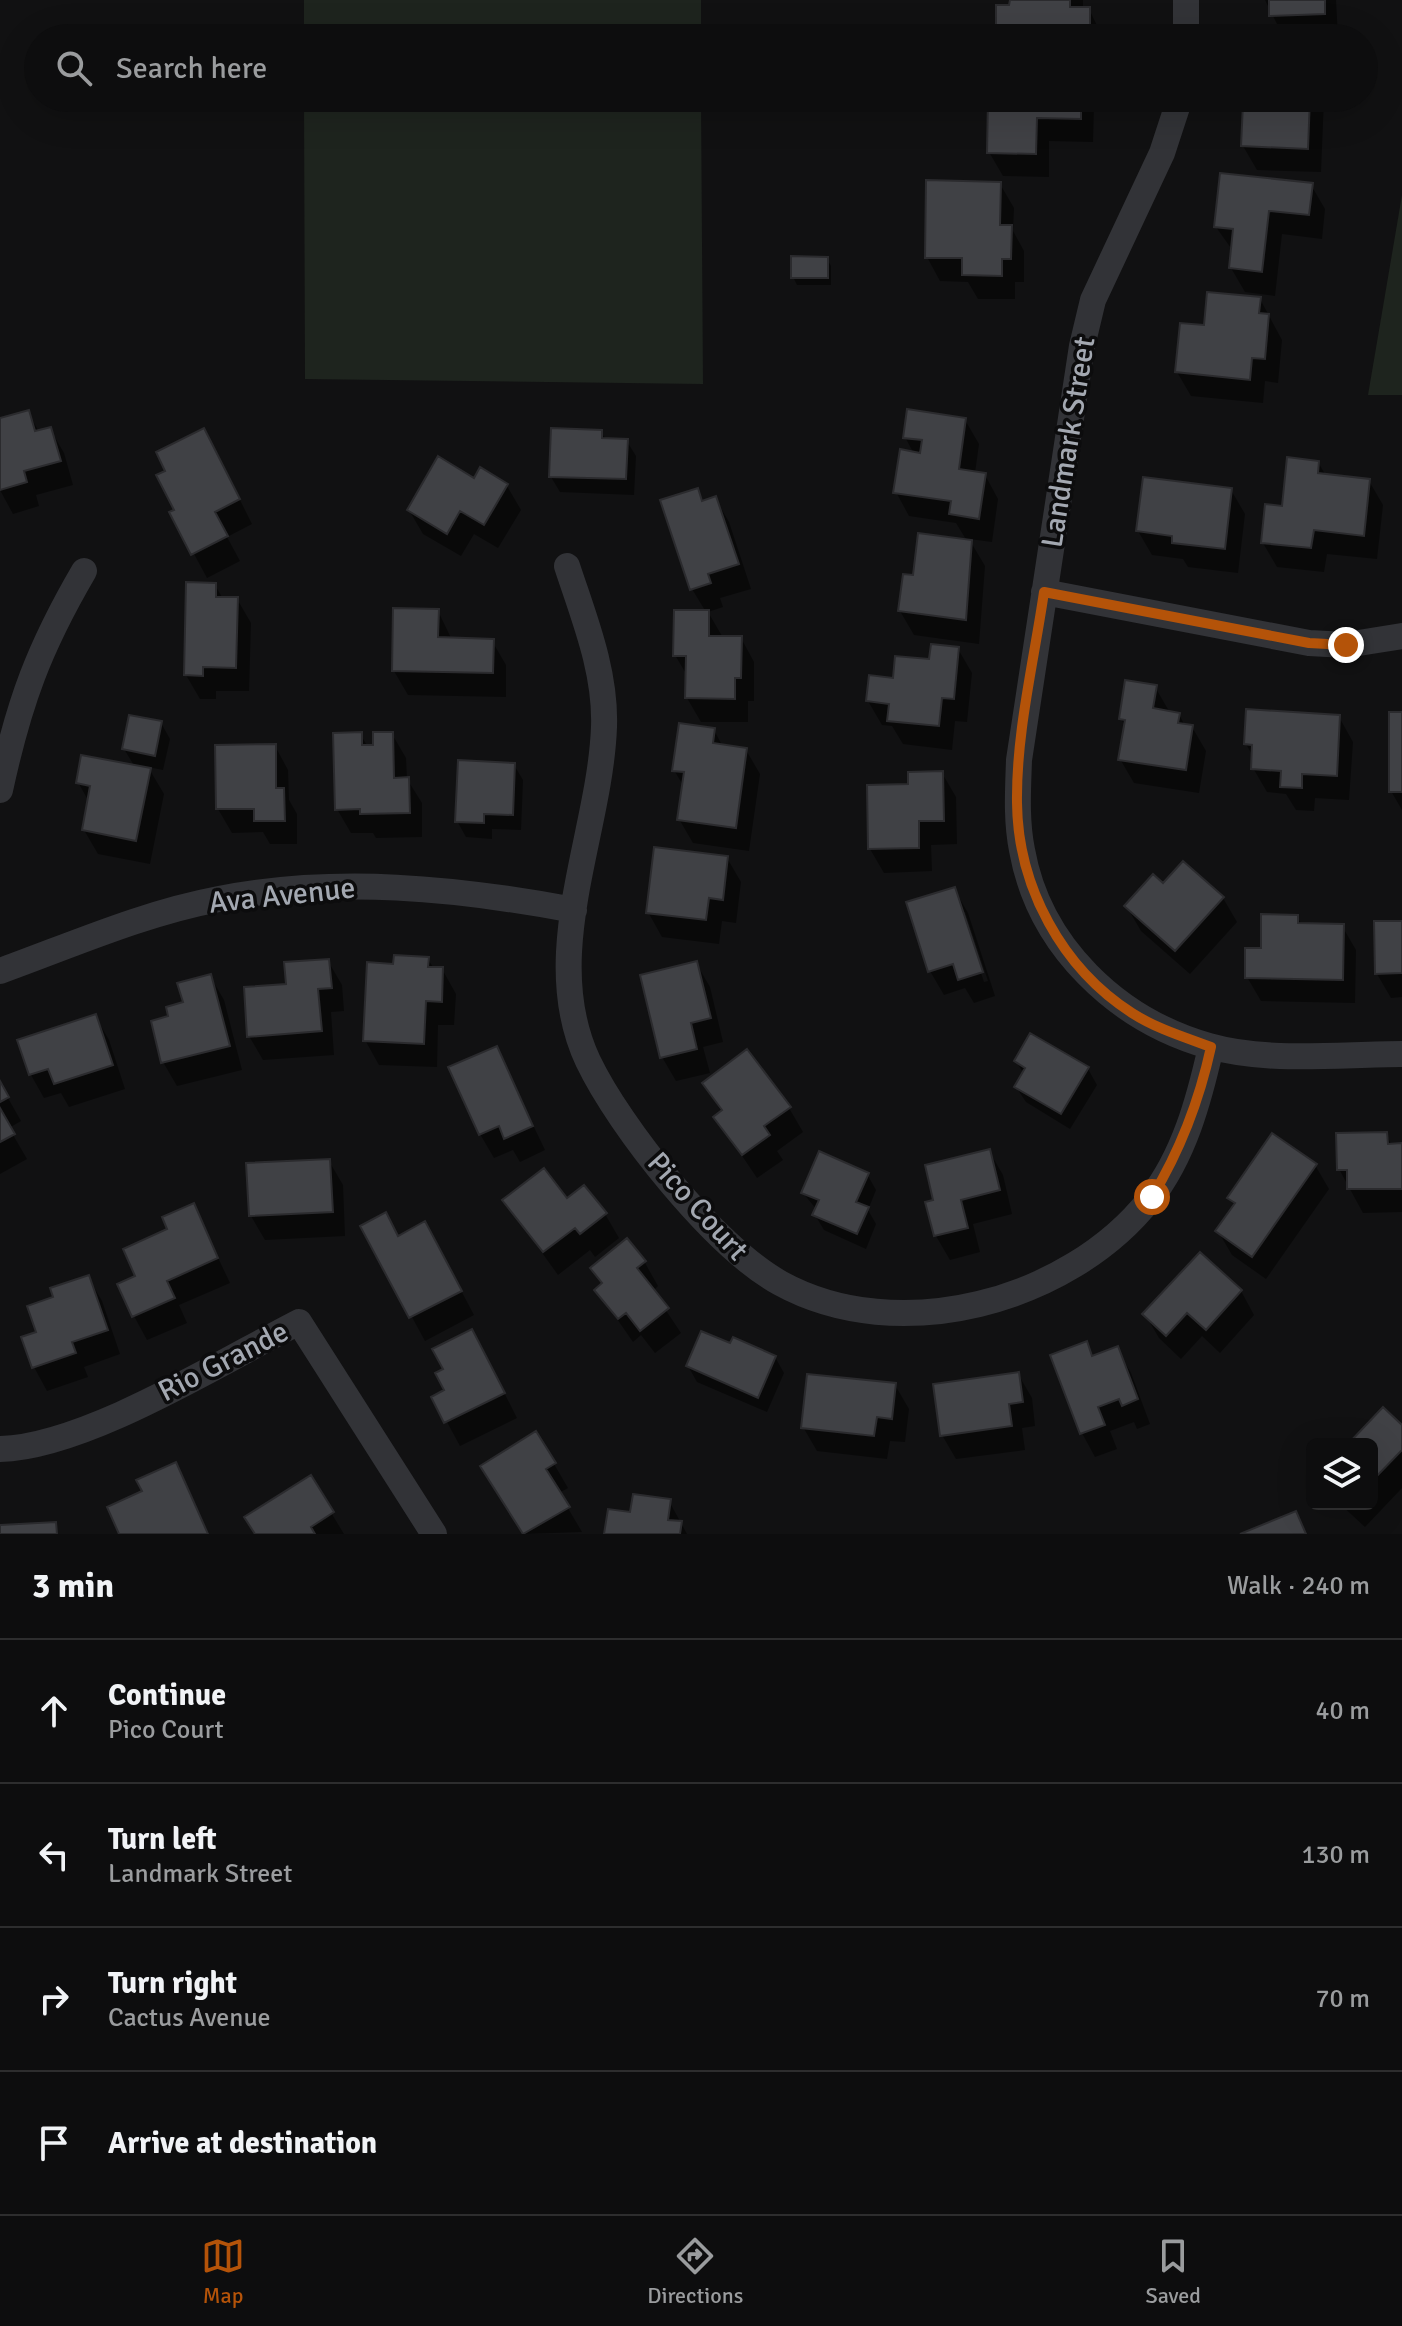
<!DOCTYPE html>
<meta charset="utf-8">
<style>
body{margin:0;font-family:Signika,sans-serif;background:#1b1b1c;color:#f1f3f6}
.controls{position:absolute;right:24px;bottom:24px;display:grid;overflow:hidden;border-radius:12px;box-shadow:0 8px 32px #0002}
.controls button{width:72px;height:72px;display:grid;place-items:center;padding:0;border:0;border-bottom:2px solid #2d2d2e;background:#0d0d0e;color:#f1f3f6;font:40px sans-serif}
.stop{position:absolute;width:24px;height:24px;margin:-18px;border:6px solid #b45309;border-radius:50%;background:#fff}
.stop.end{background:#b45309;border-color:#fff;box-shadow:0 2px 8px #0008}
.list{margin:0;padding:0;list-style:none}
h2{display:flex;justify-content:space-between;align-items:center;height:104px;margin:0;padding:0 32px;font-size:34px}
h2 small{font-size:26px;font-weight:400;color:#9a9c9e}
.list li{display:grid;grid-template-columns:52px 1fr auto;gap:24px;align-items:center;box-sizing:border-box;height:144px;padding:0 32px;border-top:2px solid #2d2d2e}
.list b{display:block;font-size:30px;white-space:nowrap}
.list p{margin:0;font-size:26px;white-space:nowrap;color:#9a9c9e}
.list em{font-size:26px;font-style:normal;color:#9a9c9e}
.icon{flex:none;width:44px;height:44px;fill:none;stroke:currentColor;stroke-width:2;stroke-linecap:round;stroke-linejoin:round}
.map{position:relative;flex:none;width:1402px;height:1534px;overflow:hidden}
.search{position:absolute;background:#0d0d0e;box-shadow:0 8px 32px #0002;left:24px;right:24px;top:24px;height:88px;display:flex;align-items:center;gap:20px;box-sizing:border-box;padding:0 28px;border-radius:44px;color:#9a9c9e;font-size:30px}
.sheet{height:680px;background:#0d0d0e}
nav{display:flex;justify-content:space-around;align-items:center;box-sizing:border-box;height:112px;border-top:2px solid #2d2d2e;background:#0d0d0e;font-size:22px;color:#9a9c9e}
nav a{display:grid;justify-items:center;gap:4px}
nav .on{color:#b45309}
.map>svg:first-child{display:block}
.green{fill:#1e241e}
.shadow{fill:#0007;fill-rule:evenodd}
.building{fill:#404145;stroke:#2b2b2e;stroke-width:2}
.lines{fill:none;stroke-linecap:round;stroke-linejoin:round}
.minor{stroke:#323337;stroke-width:26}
.route{stroke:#b45309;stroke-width:10}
.labels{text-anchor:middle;stroke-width:7;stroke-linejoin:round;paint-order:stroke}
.street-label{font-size:30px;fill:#a3a8b1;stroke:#0c0c0d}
</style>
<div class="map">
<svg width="1402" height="1534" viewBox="0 0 1402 1534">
<rect width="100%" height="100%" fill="#111112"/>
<path class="green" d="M304 0H701V38H304Z
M304 98H701L703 384 305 379Z
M1402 195V395H1368Z"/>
<path class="shadow" d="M1012 0H1083V9H1089L1103 38H998Z
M1265 0H1336L1338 37 1284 38Z
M990 98H1089L1094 107 1093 142 1049 141V177L1003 176 989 152Z
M1266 98H1324L1321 172 1257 170 1243 146 1266 106Z
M1000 184 1014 208 1013 231 1024 251V282H1015V299H978L968 282 940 281 927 257Z
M1311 185 1325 209 1322 239 1282 234 1275 296 1245 292 1231 268 1233 251 1216 227Z
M827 259 831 266V285H797L793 277Z
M1260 299 1282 340 1278 383 1265 381 1263 403 1191 396 1177 372Z
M28 412 39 432 50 429 64 453 73 485 36 495 39 506 13 514 0 490V420Z
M965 420 979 444 975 473 985 475 998 499 992 542 969 539 985 566 979 644 914 635 900 611 914 577 967 541 956 523 909 516 896 492 914 454 905 437Z
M601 432 606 440H626L636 456 634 495 560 492 551 477Z
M217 454 252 524 227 537 240 561 207 578 172 513Z
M1318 462 1326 476 1369 481 1383 505 1377 559 1327 554 1324 572 1277 567 1263 543Z
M474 480 507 486 521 510 498 548 474 534 461 556 423 534 409 510Z
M697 490 704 502 715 498 729 522 751 589 720 598 723 607 708 612 722 636 741 638 754 662V701H748V722H701L687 698 688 677 675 655 706 612 692 589Z
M1231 490 1245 514 1238 573 1188 567 1183 559 1152 555 1138 531Z
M215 585 223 599H237L251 623 249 691H216V699H200L186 675Z
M438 611 452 640 492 641 506 665V697L408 695 394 671Z
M958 649 972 673 967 722 955 721 952 750 903 744 892 726 882 725 868 701 895 680Z
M1155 687 1169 711 1179 714 1185 726 1192 727 1206 751 1199 793 1134 783 1120 759 1126 727 1121 719Z
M1402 714V810L1391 791Z
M1339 717 1353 742 1349 800 1315 798 1314 811 1296 810 1286 794 1267 792 1253 768 1254 758 1246 744Z
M161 723 170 739 163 770 148 767 164 794 150 864 98 854 84 830 89 802 78 782 135 767 124 749Z
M714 730 723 747 746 750 760 774 749 851 693 843 679 819 684 787 674 770Z
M360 734 368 747H375L392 734 406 758 407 779 422 803V837L376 838 373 833H351L337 809Z
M275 746 288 770 289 800 297 814V844H270L263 832 232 833 218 809Z
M514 765 523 780 521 830 492 829V839L466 837 457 821Z
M942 773 956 797 957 844 931 845 932 871 884 873 870 849 910 786Z
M727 858 741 882 736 923 722 921 719 944 662 937 648 912Z
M1163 886 1223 898 1237 922 1190 974 1141 931 1127 907Z
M954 889 968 913 995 996 974 1003 965 988 944 995 930 971ZM961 912H965L988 981 984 982Z
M1297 917 1302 925 1342 926 1356 950 1355 1003 1261 1001 1247 977 1262 950Z
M1402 923V997L1391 998 1377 974Z
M428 959 434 969H442L456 994 454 1025H438L437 1067 379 1065 365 1040 395 966Z
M328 961 342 985 344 1011 331 1012 334 1055 263 1060 249 1036 288 986Z
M696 963 710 987 723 1042 703 1047 710 1073 676 1081 662 1057Z
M210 976 224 1000 242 1070 177 1086 163 1062 171 1018Z
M95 1016 109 1040 125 1089 69 1107 61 1093 44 1098 31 1075 20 1041Z
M496 1048 545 1150 520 1162 513 1150 494 1158 480 1134Z
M1016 1061 1088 1069 1097 1085 1070 1129 1026 1102 1016 1087 1024 1074Z
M704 1083 789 1108 803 1132 777 1151 783 1160 757 1178 716 1117 722 1113Z
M0 1084 21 1121 9 1128 27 1159 0 1174Z
M1386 1134 1392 1146 1402 1145V1212L1363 1213 1339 1169Z
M989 1151 1003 1175 1012 1214 973 1224 980 1252 950 1260 936 1236 927 1203 936 1201Z
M329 1161 343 1185 345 1236 265 1240 251 1216Z
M1315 1165 1329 1189 1266 1279 1232 1255 1218 1231 1235 1207 1230 1198Z
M867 1174 876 1190 868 1210 876 1224 866 1249 824 1230 815 1215 817 1210 803 1193Z
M505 1201H567L605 1214 619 1238 595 1257 590 1250 558 1275Z
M193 1205 230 1283 179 1305 187 1323 147 1340 134 1316 137 1277Z
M363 1227 438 1247 474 1315 425 1341Z
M627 1241 645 1263 658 1286 653 1291 681 1333 655 1353 641 1335 633 1342 597 1290 603 1285 593 1268Z
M88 1277 102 1301 120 1354 84 1367 88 1377 47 1391 34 1367 56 1298Z
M1241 1291 1254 1315 1220 1353 1202 1336 1181 1359 1159 1338 1145 1314Z
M1086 1344 1093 1357 1117 1349 1131 1373 1150 1424 1137 1429 1134 1422 1110 1431 1117 1449 1095 1457 1082 1433Z
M731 1346 775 1357 784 1373 767 1412 697 1382 688 1366Z
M485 1355 517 1418 460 1446 434 1398 447 1391Z
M1018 1374 1032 1398 1035 1426 1022 1428 1025 1450 956 1459 942 1435Z
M895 1385 909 1409 905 1442 890 1441 887 1459 817 1451 803 1427Z
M1402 1428V1488L1365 1527 1340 1504H1372V1444H1350Z
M554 1464 568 1488 559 1493 582 1532 524 1534 497 1490Z
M175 1465 209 1534H121L144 1492Z
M310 1478 344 1534H256Z
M669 1501 687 1534H606L632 1514Z"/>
<path class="building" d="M1010 0H1070V7H1090V38H996V5H1009Z
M1269 0H1325V14L1269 16Z
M988 98H1081V119L1037 118 1036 154 987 153Z
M1264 98H1310L1308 149 1241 146 1243 103 1264 104Z
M1220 173 1313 183 1309 215 1269 211 1262 272 1229 268 1233 229 1214 227Z
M926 180 1001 182 1000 225H1012L1011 259H1002V276L962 275V258H925Z
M791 256 828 257V278H791Z
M1207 292 1261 297 1259 313 1269 314 1265 359 1252 358 1250 380 1175 372 1180 323 1204 325Z
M907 409 966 418 959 469 986 473 979 519 949 514 951 501 893 493 900 449 920 453 922 440 903 438Z
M29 410 35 431 51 427 61 461 24 471 27 482 0 490V418Z
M204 428 240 499 215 512 228 536 191 555 169 512 174 510 156 475 165 471 156 452Z
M551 428 602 430V438L628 439 626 479 549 477Z
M438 456 474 478 480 467 508 484 484 525 460 511 447 534 407 510Z
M1287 457 1319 461 1318 473 1370 479 1364 536 1314 530 1311 548 1261 543 1265 504 1282 506Z
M1143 477 1232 488 1225 549 1172 543V536L1136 531Z
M698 488 702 501 716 496 739 564 708 574 711 583 690 590 660 500Z
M918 533 972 540 966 620 898 611 903 574 913 575Z
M186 582 216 583V597H238L236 668 203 667V676L184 675Z
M393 608 439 609 438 637 494 639 493 673 392 671Z
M674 610H709V636H742L741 678H735V699L685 698 686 656H673Z
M931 644 959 647 954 699 942 698 939 726 887 721 889 704 866 701 869 675 893 678 895 656 929 659Z
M1125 680 1157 685 1153 708 1180 713 1178 723 1193 725 1186 770 1118 760 1125 720 1119 719Z
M1246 709 1340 715 1337 776 1302 774V788L1280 787 1281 771 1251 769 1252 745 1244 744Z
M1389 712H1402V792H1389Z
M129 715 162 721 155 756 122 749Z
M679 723 715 728 713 743 747 748 736 828 677 820 684 772 672 771Z
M362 732V745H373V732H393L394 778 409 777 410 813 360 814V809L335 810 333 733Z
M276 744V788H284L285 821H254V809H216L215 745Z
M81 755 151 768 136 841 82 830 90 786 76 783Z
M458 760 515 763 513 815 484 814V823L455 822Z
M943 771 944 821H919V848L868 849 867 785 908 784V772Z
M654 847 728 856 723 900 709 898 706 920 646 913Z
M1183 861 1224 897 1175 951 1124 906 1153 874 1163 883Z
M955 887 983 972 958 980 953 964 928 972 906 902Z
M1261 914 1298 915V923L1344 924 1343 980 1245 978V948H1261Z
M1374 921H1402V973L1375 974Z
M394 955 429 957 428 967H443L442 1002 426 1001 424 1044 363 1041 367 962 393 964Z
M329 959 332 988 318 989 322 1031 247 1037 244 987 286 984 284 962Z
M697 961 711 1018 691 1023 697 1049 660 1058 640 975Z
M211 974 230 1046 161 1063 151 1021 168 1016 166 1007 183 1002 177 983Z
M96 1014 113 1065 54 1084 48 1069 29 1075 17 1040Z
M1030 1033 1089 1067 1061 1114 1014 1087 1025 1068 1014 1061Z
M497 1046 533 1126 504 1139 499 1126 479 1135 448 1067Z
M747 1049 791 1107 764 1126 770 1135 742 1155 713 1117 722 1110 702 1083Z
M0 1081 9 1097 0 1102Z
M0 1108 15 1134 0 1142Z
M1387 1132 1388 1144 1402 1143V1189H1347V1170H1337L1336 1133Z
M1272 1133 1317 1164 1252 1257 1215 1231 1235 1203 1227 1198Z
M990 1149 1000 1190 961 1200 968 1228 934 1236 925 1202 933 1200 925 1165Z
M819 1151 869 1173 856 1202 869 1207 857 1234 812 1215 819 1200 801 1193Z
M330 1159 333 1212 249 1216 246 1163Z
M544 1168 567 1198 584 1185 607 1213 580 1234 575 1228 543 1252 502 1200Z
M194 1203 218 1258 167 1281 175 1298 132 1317 117 1284 135 1276 123 1249 167 1229 162 1217Z
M386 1212 398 1236 425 1221 462 1291 409 1318 360 1226Z
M627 1238 646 1261 637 1268 669 1308 640 1331 626 1313 618 1319 594 1290 602 1283 590 1268Z
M1200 1252 1242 1290 1206 1330 1187 1313 1166 1336 1142 1314Z
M89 1275 108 1330 72 1342 76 1353 32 1368 21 1337 36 1332 27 1306 53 1297 50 1288Z
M472 1329 505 1393 444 1423 431 1397 444 1390 435 1373 443 1369 432 1349Z
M701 1331 730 1343 733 1337 776 1356 758 1398 686 1366Z
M1087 1341 1092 1356 1118 1346 1138 1399 1122 1406 1119 1399 1098 1407 1105 1425 1080 1434 1050 1355Z
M1019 1372 1023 1402 1009 1404 1012 1426 940 1436 933 1384Z
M807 1374 896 1383 892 1419 877 1417 874 1436 801 1428Z
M1383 1407 1402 1425V1450L1372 1481V1444H1348Z
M536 1431 556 1463 546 1469 570 1507 523 1534 480 1466Z
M176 1462 208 1534H119L107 1507 142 1491 136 1480Z
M311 1475 334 1512 311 1527 315 1534H255L244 1517Z
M633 1494 671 1499 668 1520 682 1521 680 1534H604L608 1509 630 1512Z
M1296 1511 1306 1534H1240Z
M56 1522 57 1534H0V1525Z"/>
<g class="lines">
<path class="minor" d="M1186 0V38
M1180 98 1162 153 1093 300 1082 346 1019 760C1018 790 1016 820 1022 850 1039 946 1117 1020 1209 1046 1269 1063 1340 1054 1402 1054
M567 566C584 618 606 671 604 727 600 835 538 955 588 1061 620 1128 715 1247 780 1283 898 1348 1069 1302 1150 1199 1184 1156 1199 1100 1211 1047
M1044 592 1309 643 1346 645 1402 636
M0 790C19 702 39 648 84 571
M0 971C72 945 144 913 219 899 337 876 456 888 574 910
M0 1449C85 1447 221 1362 299 1322L434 1534"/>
</g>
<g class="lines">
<path class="route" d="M1152 1197C1181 1149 1199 1102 1211 1047 1184 1037 1157 1029 1132 1013 1062 968 1018 887 1017 803 1016 733 1034 661 1044 592L1309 643 1346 645"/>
</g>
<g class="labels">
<g class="street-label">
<text transform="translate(1068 442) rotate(-81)" y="10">Landmark Street</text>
<text transform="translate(282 895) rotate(-6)" y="10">Ava Avenue</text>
<text transform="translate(698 1206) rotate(48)" y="10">Pico Court</text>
<text transform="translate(223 1361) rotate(-27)" y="10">Rio Grande</text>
</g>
</g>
</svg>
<div class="controls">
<button><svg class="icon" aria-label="layers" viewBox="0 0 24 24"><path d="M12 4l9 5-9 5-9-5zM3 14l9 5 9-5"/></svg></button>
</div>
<div class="stop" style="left:1152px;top:1197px"></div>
<div class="stop end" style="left:1346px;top:645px"></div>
<div class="search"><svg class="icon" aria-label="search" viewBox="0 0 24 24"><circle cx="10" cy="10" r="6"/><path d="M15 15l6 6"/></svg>Search here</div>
</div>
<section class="sheet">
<h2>3 min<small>Walk · 240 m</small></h2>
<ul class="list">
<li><svg class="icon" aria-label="ahead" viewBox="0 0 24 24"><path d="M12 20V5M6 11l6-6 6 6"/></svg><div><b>Continue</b><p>Pico Court</p></div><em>40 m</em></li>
<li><svg class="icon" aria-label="left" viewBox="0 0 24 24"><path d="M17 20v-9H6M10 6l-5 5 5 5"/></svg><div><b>Turn left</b><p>Landmark Street</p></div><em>130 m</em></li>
<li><svg class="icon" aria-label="right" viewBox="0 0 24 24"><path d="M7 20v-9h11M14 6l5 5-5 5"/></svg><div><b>Turn right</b><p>Cactus Avenue</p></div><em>70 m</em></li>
<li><svg class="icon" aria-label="arrive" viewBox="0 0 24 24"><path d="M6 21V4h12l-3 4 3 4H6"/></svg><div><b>Arrive at destination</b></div></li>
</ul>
</section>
<nav>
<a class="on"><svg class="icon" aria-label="map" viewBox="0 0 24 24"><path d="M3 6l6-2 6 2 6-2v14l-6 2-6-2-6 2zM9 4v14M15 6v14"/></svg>Map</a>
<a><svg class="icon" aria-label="directions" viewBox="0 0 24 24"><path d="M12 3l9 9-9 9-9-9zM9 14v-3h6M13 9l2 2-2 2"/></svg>Directions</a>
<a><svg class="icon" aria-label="saved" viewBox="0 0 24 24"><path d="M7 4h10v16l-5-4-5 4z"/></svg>Saved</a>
</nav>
